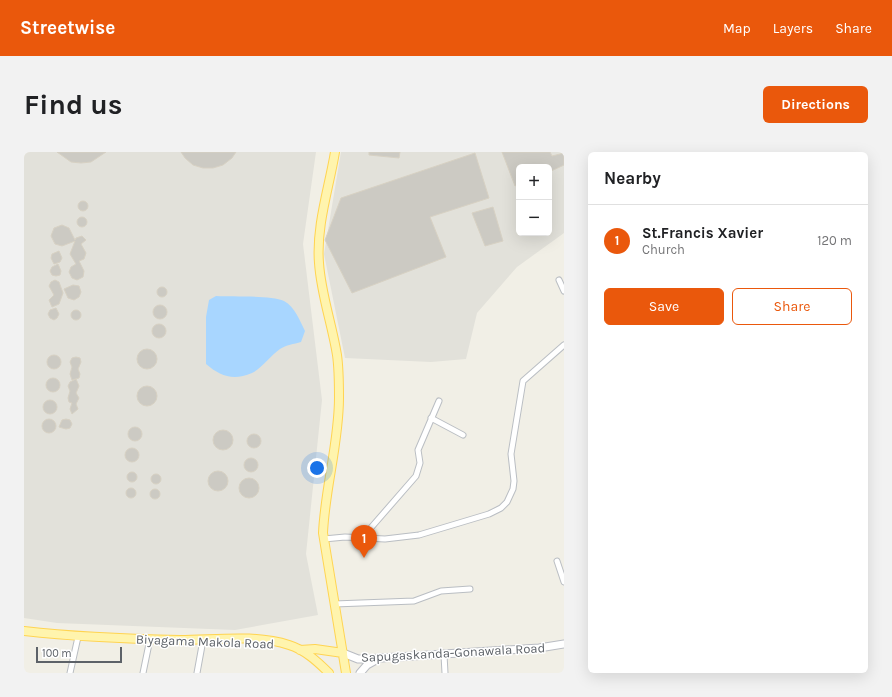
<!DOCTYPE html>
<meta charset="utf-8">
<style>
body{margin:0;font-family:Karla,sans-serif;background:#f2f2f2;color:#202124}
.controls{position:absolute;right:12px;top:12px;display:grid;overflow:hidden;border-radius:6px;box-shadow:0 4px 16px #0002}
.controls button{width:36px;height:36px;display:grid;place-items:center;padding:0;border:0;border-bottom:1px solid #e0e0e0;background:#fff;color:#202124;font:20px sans-serif}
.scale{position:absolute;left:12px;bottom:10px;width:86px;box-sizing:border-box;padding-left:4px;border:2px solid #5d6268;border-top:0;font-size:11px;line-height:14px;white-space:nowrap;color:#5d6268;-webkit-text-stroke:3px #fff;paint-order:stroke}
.you{position:absolute;left:293px;top:316px;width:14px;height:14px;margin:-10px;border:3px solid #fff;border-radius:50%;background:#1a73e8;box-shadow:0 0 0 6px #1a73e833}
.badge{display:grid;place-items:center;width:26px;height:26px;border-radius:50%;background:#ea580c;color:#fff;font-size:13px;font-weight:700}
.pin{position:absolute;translate:-50% -33px;filter:drop-shadow(0 1px 2px #0008)}
.pin::after{content:'';position:absolute;top:21px;width:14px;height:12px;background:inherit;clip-path:polygon(0 0,100% 0,50% 100%)}
.list{margin:0;padding:0;list-style:none}
h2{display:flex;justify-content:space-between;align-items:center;height:52px;margin:0;padding:0 16px;font-size:17px}
h2 small{font-size:13px;font-weight:400;color:#757577}
.list li{display:grid;grid-template-columns:26px 1fr auto;gap:12px;align-items:center;box-sizing:border-box;height:72px;padding:0 16px;border-top:1px solid #e0e0e0}
.list b{display:block;font-size:15px;white-space:nowrap}
.list p{margin:0;font-size:13px;white-space:nowrap;color:#757577}
.list em{font-size:13px;font-style:normal;color:#757577}
.actions{display:flex;gap:8px;padding:12px 16px}
.actions a{flex:1;padding:9px 0;border:1px solid #ea580c;border-radius:6px;text-align:center;font-size:14px;color:#ea580c}
.actions .main{background:#ea580c;color:#fff}
.map{position:relative;flex:none;width:540px;height:521px;overflow:hidden;border-radius:6px}
header{display:flex;align-items:center;gap:24px;box-sizing:border-box;height:56px;padding:0 20px;background:#ea580c;color:#fff}
header strong{font-size:19px}
nav{display:flex;gap:22px;margin-inline-start:auto;font-size:14px}
.intro{display:flex;align-items:center;justify-content:space-between;box-sizing:border-box;height:96px;padding:0 24px}
h1{margin:0;font-size:28px}
.button{padding:10px 18px;border-radius:6px;background:#ea580c;color:#fff;font-size:14px;font-weight:700}
main{display:flex;gap:24px;padding:0 24px}
aside{flex:1;background:#fff;border-radius:6px;box-shadow:0 4px 16px #0002}
.map>svg:first-child{display:block}
.industrial{fill:#e2e1da;fill-rule:evenodd}
.water{fill:#a8d6ff}
.building{fill:#cccac3;stroke:#d7d1c3}
.lines{fill:none;stroke-linecap:round;stroke-linejoin:round}
.street-casing{stroke:#babec3;stroke-width:7}
.secondary-casing{stroke:#b9bcc3;stroke-width:9}
.primary-casing{stroke:#ffd451;stroke-width:10}
.street{stroke:#fff;stroke-width:5}
.secondary{stroke:#fff;stroke-width:7}
.primary{stroke:#fff4ad;stroke-width:8}
.labels{text-anchor:middle;stroke-width:3;stroke-linejoin:round;paint-order:stroke}
.street-label{font-size:13px;fill:#5d6268;stroke:#fff}
</style>
<header>
<strong>Streetwise</strong>
<nav><a>Map</a><a>Layers</a><a>Share</a></nav>
</header>
<div class="intro"><h1>Find us</h1><a class="button">Directions</a></div>
<main>
<div class="map">
<svg width="540" height="521" viewBox="0 0 540 521">
<rect width="100%" height="100%" fill="#f1efe6"/>
<path class="industrial" d="M0 0H292L279 92 298 248 282 402 294 463 211 478 33 471 0 466Z
M317 0H540V81L493 115 453 161 442 207 407 210 321 206 300 102ZM495 15H525V81H495Z"/>
<path class="water" d="M192 144C208 145 247 143 260 149 271 155 276 169 281 179L277 190C270 192 262 193 256 197 247 203 237 217 228 221 209 229 196 224 182 212V165L185 148Z"/>
<path class="building" d="M33 0H82L67 10 57 11 47 10Z
M157 0H212L208 6 199 13 189 16H179L169 13 161 6Z
M345 0H376L375 6 345 3Z
M478 0H526L528 4 540 1V13L525 20V15H495V32L491 34Z
M451 1 465 46 406 65 422 105 328 141 301 88 317 46Z
M54 54a5 5 0 1 1 10 0a5 5 0 1 1-10 0Z
M469 55 479 89 461 94 448 61Z
M53 70a5 5 0 1 1 10 0a5 5 0 1 1-10 0Z
M38 73 45 76 51 88 52 86 58 84 62 88 57 92 62 101 60 107 55 109 60 119 59 125 53 128 48 126 45 120 47 115 52 112 46 102 51 89 38 94 31 92 27 84 30 76Z
M35 99 38 106 36 110 30 112 27 106 28 102Z
M34 112 37 119 36 123 32 124 28 123 26 119 28 115Z
M31 128 35 130 39 141 35 152 28 155 25 148 30 143 25 134 27 130Z
M49 133 55 134 57 140 55 145 50 148 44 146 40 137Z
M133 140a5 5 0 1 1 10 0a5 5 0 1 1-10 0Z
M129 160a7 7 0 1 1 14 0a7 7 0 1 1-14 0Z
M32 156 35 162 33 166 30 168 26 166 24 162 26 158Z
M47 163a5 5 0 1 1 10 0a5 5 0 1 1-10 0Z
M128 179a7 7 0 1 1 14 0a7 7 0 1 1-14 0Z
M113 207a10 10 0 1 1 20 0a10 10 0 1 1-20 0Z
M23 210a7 7 0 1 1 14 0a7 7 0 1 1-14 0Z
M52 205 56 206 57 210 54 217 56 222 55 226 48 228 46 222 48 215 46 210 48 206Z
M22 233a7 7 0 1 1 14 0a7 7 0 1 1-14 0Z
M52 227 55 234 52 241 55 246 52 252 54 257 48 262 46 257 48 251 45 250 44 246 46 239 44 234 46 230Z
M113 244a10 10 0 1 1 20 0a10 10 0 1 1-20 0Z
M19 255a7 7 0 1 1 14 0a7 7 0 1 1-14 0Z
M18 274a7 7 0 1 1 14 0a7 7 0 1 1-14 0Z
M42 267 46 268 48 272 46 276 42 277 35 275 38 268Z
M104 282a7 7 0 1 1 14 0a7 7 0 1 1-14 0Z
M189 288a10 10 0 1 1 20 0a10 10 0 1 1-20 0Z
M223 289a7 7 0 1 1 14 0a7 7 0 1 1-14 0Z
M101 303a7 7 0 1 1 14 0a7 7 0 1 1-14 0Z
M220 313a7 7 0 1 1 14 0a7 7 0 1 1-14 0Z
M184 329a10 10 0 1 1 20 0a10 10 0 1 1-20 0Z
M103 325a5 5 0 1 1 10 0a5 5 0 1 1-10 0Z
M127 327a5 5 0 1 1 10 0a5 5 0 1 1-10 0Z
M215 336a10 10 0 1 1 20 0a10 10 0 1 1-20 0Z
M102 341a5 5 0 1 1 10 0a5 5 0 1 1-10 0Z
M126 342a5 5 0 1 1 10 0a5 5 0 1 1-10 0Z"/>
<g class="lines">
<defs>
<path id="street" d="M535 128 540 139
M407 266 439 283
M338 386 392 324 396 311 394 298 415 249
M300 387 321 385 361 387 395 383 465 362 477 356 483 350 489 337 490 329 487 302 499 229 540 193
M533 409 540 430
M310 452 390 449 417 439 446 437
M420 503 421 521
M46 521 54 485
M119 521 126 487
M173 521 179 488"/>
<path id="secondary" d="M319 501 334 507H342L515 496 540 492
M336 521 343 513 352 508"/>
<path id="primary" d="M311 0C305 36 292 74 295 111 297 142 308 172 313 203 315 217 315 232 315 246 315 291 301 336 299 381L322 521
M0 479C52 485 104 487 156 488 191 488 231 482 265 493 281 498 293 509 305 521
M276 498 291 497 319 501"/>
</defs>
<use href="#street" class="street-casing"/>
<use href="#secondary" class="secondary-casing"/>
<use href="#primary" class="primary-casing"/>
<use href="#street" class="street"/>
<use href="#secondary" class="secondary"/>
<use href="#primary" class="primary"/>
</g>
<g class="labels">
<g class="street-label">
<text transform="translate(181 489) rotate(2)" y="5">Biyagama Makola Road</text>
<text transform="translate(429 500) rotate(-3)" y="5">Sapugaskanda-Gonawala Road</text>
</g>
</g>
</svg>
<div class="controls">
<button>+</button>
<button>−</button>
</div>
<div class="scale">100 m</div>
<div class="you"></div>
<div class="pin badge" style="left:340px;top:406px">1</div>
</div>
<aside>
<h2>Nearby<small></small></h2>
<ul class="list">
<li><span class="badge">1</span><div><b>St.Francis Xavier</b><p>Church</p></div><em>120 m</em></li>
</ul>
<div class="actions"><a class="main">Save</a><a>Share</a></div>
</aside>
</main>
